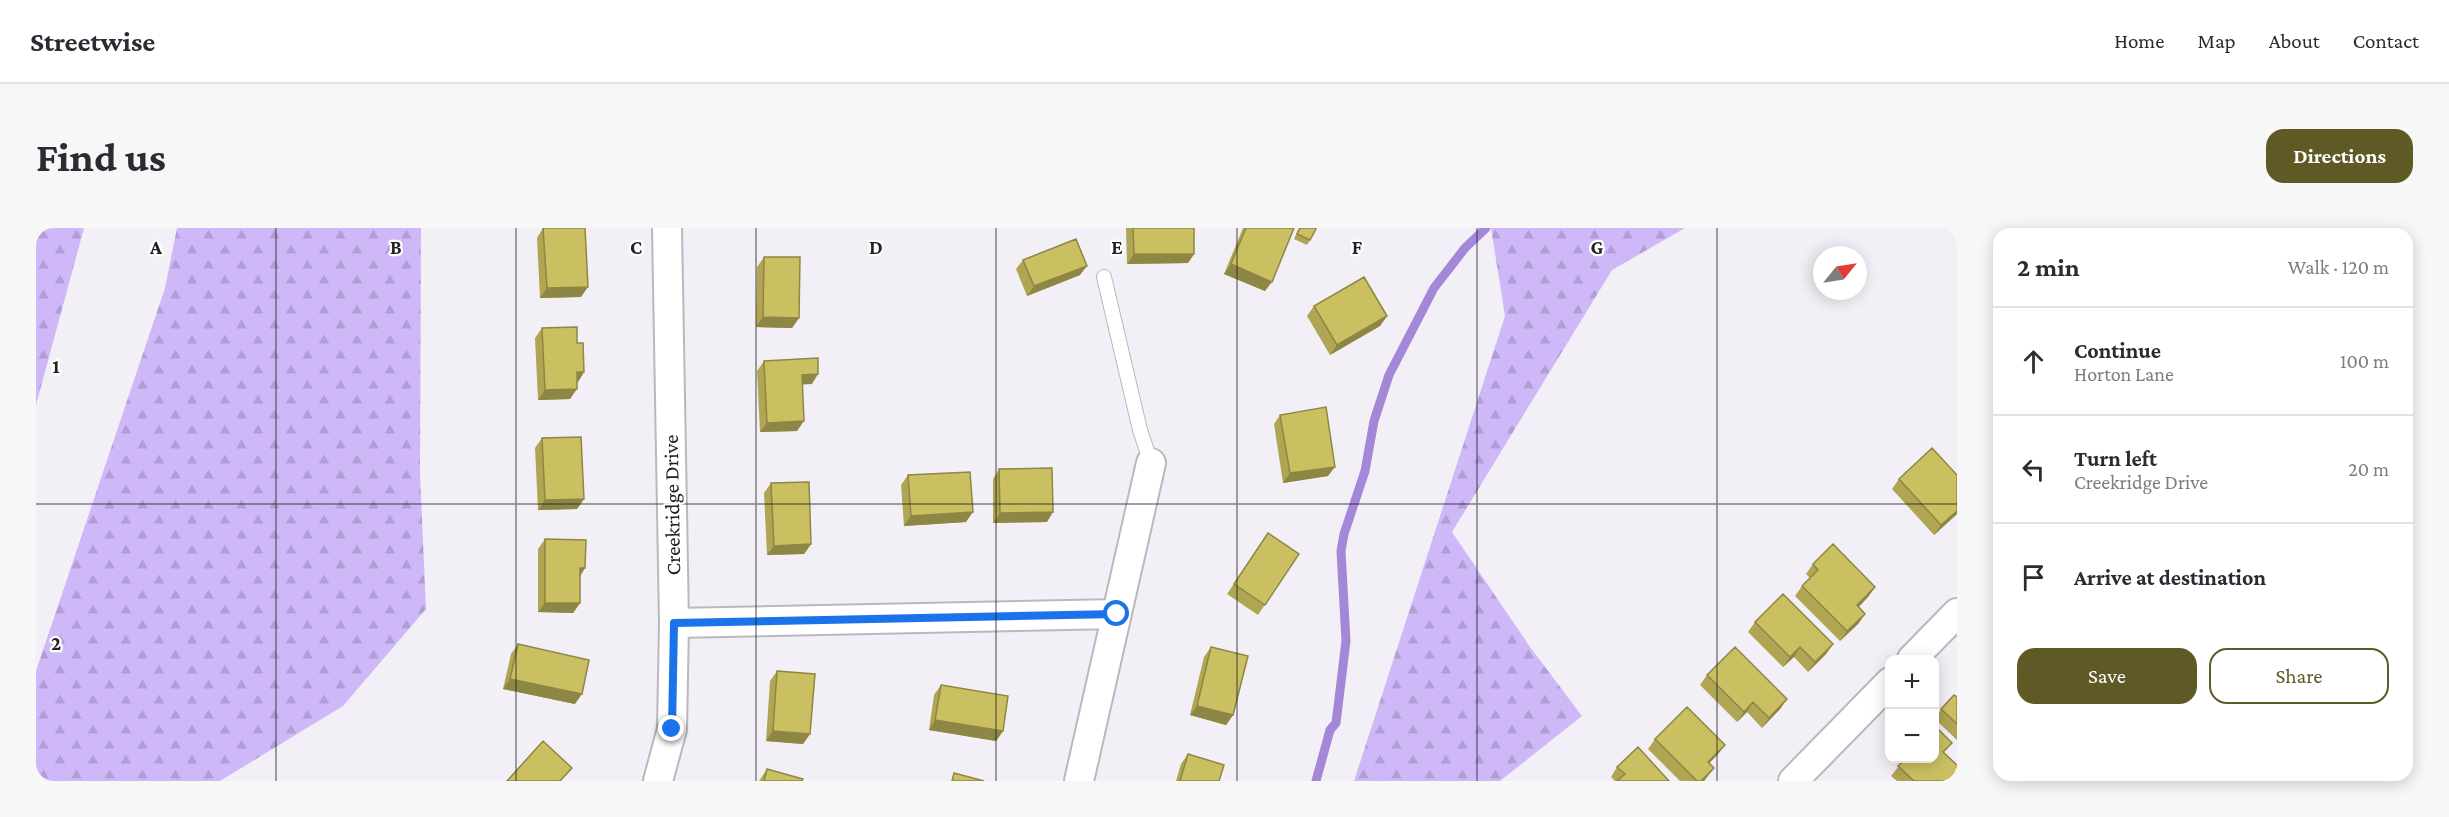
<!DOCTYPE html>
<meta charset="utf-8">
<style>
body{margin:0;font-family:"Crimson Pro",serif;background:#f7f7f7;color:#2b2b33}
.controls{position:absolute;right:18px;bottom:18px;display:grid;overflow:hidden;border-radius:12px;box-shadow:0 3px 15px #0003}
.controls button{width:54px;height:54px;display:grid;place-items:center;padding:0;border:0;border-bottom:2px solid #e1e1e2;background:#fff;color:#2b2b33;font:30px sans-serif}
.compass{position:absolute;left:1777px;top:18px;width:54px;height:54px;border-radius:50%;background:#fff;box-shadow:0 3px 15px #0003;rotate:60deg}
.stop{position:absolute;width:18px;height:18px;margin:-14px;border:4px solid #1a73e8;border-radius:50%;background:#fff}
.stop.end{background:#1a73e8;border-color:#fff;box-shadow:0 2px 6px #0008}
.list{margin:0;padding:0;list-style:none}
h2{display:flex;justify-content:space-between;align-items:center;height:78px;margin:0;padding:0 24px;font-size:26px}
h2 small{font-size:20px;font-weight:400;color:#7c7c81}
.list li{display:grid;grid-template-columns:39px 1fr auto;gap:18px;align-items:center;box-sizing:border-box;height:108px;padding:0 24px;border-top:2px solid #e1e1e2}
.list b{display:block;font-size:22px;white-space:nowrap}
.list p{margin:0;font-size:20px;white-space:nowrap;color:#7c7c81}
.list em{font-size:20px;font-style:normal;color:#7c7c81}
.actions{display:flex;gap:12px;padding:18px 24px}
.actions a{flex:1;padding:14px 0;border:2px solid #5f5925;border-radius:18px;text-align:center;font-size:21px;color:#5f5925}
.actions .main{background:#5f5925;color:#fff}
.icon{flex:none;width:33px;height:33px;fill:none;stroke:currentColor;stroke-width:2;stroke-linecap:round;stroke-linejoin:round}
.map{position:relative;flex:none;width:1921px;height:553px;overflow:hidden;border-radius:18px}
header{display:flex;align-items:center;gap:36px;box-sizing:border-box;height:84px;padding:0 30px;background:#fff;border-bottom:2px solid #e1e1e2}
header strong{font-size:28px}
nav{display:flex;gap:33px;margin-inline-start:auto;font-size:21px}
.intro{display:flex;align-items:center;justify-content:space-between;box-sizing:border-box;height:144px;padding:0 36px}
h1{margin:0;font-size:42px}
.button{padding:15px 27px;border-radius:18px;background:#5f5925;color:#fff;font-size:21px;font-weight:700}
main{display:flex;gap:36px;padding:0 36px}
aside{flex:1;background:#fff;border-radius:18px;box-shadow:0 3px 15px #0003}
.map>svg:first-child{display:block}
.forest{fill:url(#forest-firs)}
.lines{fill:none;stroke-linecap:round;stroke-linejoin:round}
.stream{stroke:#a487d6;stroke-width:9}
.service-casing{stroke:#bab8be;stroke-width:16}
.minor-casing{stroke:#bab8be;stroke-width:32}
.service{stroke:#fff;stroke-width:14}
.minor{stroke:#fff;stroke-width:28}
.wall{fill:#afa553}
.shaded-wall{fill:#8e8644}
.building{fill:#cbc061;stroke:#8e8644;stroke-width:1.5}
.route{stroke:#1a73e8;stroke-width:8}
.grid{fill:none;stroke:#212123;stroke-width:1.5;stroke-opacity:0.55}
.labels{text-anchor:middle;stroke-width:4.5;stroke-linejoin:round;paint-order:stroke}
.street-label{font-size:21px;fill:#212123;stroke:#fff}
.grid-label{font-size:20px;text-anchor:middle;font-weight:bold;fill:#212123;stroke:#fff;stroke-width:4.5;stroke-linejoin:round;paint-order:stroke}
</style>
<header>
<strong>Streetwise</strong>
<nav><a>Home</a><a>Map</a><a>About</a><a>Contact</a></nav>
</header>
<div class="intro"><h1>Find us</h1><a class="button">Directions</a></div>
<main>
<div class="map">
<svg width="1921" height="553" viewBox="0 0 1921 553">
<defs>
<pattern id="forest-firs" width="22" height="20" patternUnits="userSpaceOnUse" patternTransform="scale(1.5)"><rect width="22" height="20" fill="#ceb8f8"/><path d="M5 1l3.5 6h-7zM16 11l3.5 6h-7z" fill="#b19ed4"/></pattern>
</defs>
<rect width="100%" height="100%" fill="#f2f0f6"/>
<path class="forest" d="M0 0H48L0 177Z
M141 0H385L384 246 390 381 307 478 184 553H0V443L129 60Z
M1455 0H1649L1576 42 1416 304 1494 419 1546 488 1464 553H1318L1469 88Z"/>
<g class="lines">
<path class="stream" d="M1280 553 1294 502 1300 495 1310 413 1305 323 1308 306 1329 243 1338 193 1353 147 1398 60 1429 20 1450 0"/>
<defs>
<path id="service" d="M1068 49 1104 202 1115 235"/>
<path id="minor" d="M638 395 1081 386
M1876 431 1921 385
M622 553 636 501 638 395 631 0
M1043 553 1115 235
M1757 553 1854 454"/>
</defs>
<use href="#service" class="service-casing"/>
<use href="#minor" class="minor-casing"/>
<use href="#service" class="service"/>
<use href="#minor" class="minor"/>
</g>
<path class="wall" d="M507 0 545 69 504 70 501 10Z
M1090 0H1158V26L1152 35 1091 36Z
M1207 0H1258L1229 63 1188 46Z
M1263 0H1278L1274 12 1271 17 1258 11Z
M728 29 763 90 756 100 720 99 721 39Z
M987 32 1044 47 991 68 980 41Z
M1278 78 1351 88 1344 98 1294 127 1271 88Z
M506 100 541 115 548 144 542 154 534 171 502 172 499 110Z
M728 133 776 156H766L761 203 724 204 721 143Z
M1244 187 1292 248 1247 255 1238 196Z
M506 210 548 271 541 281 502 282 499 220Z
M963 241 1011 294 957 295V251Z
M872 247 930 294 868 298 865 257Z
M1921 247V286L1898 307 1856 261 1863 251Z
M735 255 775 316 768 326 731 327 728 265Z
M1232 305 1263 326 1222 387 1191 366Z
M509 311 544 375 537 385 502 384V321Z
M1777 336 1839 359 1832 369 1823 379 1829 386 1822 396 1804 413 1759 368 1766 358 1774 350 1770 346Z
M1719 394 1797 416 1790 426 1772 444 1758 429 1747 439 1712 404Z
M482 416 539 476 467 461 475 426Z
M1175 419 1197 487 1190 497 1154 487 1168 429Z
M741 443 774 506 767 516 730 513 734 453Z
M1671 447 1751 471 1744 481 1726 500 1711 484 1701 494 1664 457Z
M905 457 967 503 960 513 893 502 898 467Z
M1921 469V512L1899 491 1905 481Z
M1619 511 1689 517 1682 526 1673 535 1678 540 1668 553H1644L1612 521Z
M1909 525 1921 553H1861L1855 548 1866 534 1863 531H1899Z
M1152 526 1183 553H1140L1145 536Z
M1581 539 1633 553H1579L1575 549Z
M731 541 766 553H723Z"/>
<path class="shaded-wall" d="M1098 26H1158L1152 35 1091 36Z
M1195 36 1236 54 1229 63 1188 46Z
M1051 38 1044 47 991 68 998 58Z
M552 59 545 69 504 70 511 60Z
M1351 88 1344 98 1294 127 1301 117Z
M727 89 763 90 756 100 720 99Z
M541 144H548L542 154Z
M782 146 776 156 759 157 766 147Z
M541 161 534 171 502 172 509 162Z
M768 193 761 203 724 204 731 195Z
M1299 239 1292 248 1247 255 1254 245Z
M548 271 541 281 502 282 509 272Z
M1921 283V286L1898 307 1905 297Z
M937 284 930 294 868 298 875 288Z
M1017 284 1011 294 957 295 964 285Z
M775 316 768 326 731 327 738 318Z
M544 340H549L543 350Z
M1839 359 1832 369 1814 387 1821 377Z
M509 375H544L537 385 502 384Z
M1829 386 1822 396 1804 413 1811 403Z
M1797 416 1790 426 1772 444 1779 434Z
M1764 419 1758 429 1747 439 1754 429Z
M474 451 546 466 539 476 467 461Z
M1751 471 1744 481 1726 500 1733 490Z
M1717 474 1711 484 1701 494 1708 484Z
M1161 478 1197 487 1190 497 1154 487Z
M899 492 967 503 960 513 893 502Z
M737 503 774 506 767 516 730 513Z
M1689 517 1682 526 1665 544 1672 534Z
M1678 540 1668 553H1665Z"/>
<path class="building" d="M507 0H549L552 59 511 60Z
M1097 0H1158V26H1098Z
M1210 0H1258L1236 54 1195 36Z
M1264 0H1278L1280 1 1274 12 1261 6Z
M1040 11 1051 38 998 58 987 32Z
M728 29H764L763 90 727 89Z
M1328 49 1351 88 1301 117 1278 78Z
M541 99V115H547L548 144H541V161L509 162 506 100Z
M782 130V146L766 147 768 193 731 195 728 133Z
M1290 179 1299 239 1254 245 1244 187Z
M545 209 548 271 509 272 506 210Z
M1896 220 1921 247V283L1905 297 1863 251Z
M1016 240 1017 284 964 285 963 241Z
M934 244 937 284 875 288 872 247Z
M773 254 775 316 738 318 735 255Z
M1232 305 1263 326 1229 377 1198 356Z
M509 311 550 312 549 340H544V375H509Z
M1797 316 1839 359 1821 377 1829 386 1811 403 1766 358 1782 342 1777 336Z
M1747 366 1797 416 1779 434 1764 419 1754 429 1719 394Z
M482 416 553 432 546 466 474 451Z
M1175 419 1212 428 1197 487 1161 478Z
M1699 419 1751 471 1733 490 1717 474 1708 484 1671 447Z
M741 443 779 446 774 506 737 503Z
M905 457 972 468 967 503 899 492Z
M1918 467 1921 469V496L1905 481Z
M1651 479 1689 517 1672 534 1678 540 1665 553H1661L1619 511Z
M1899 498 1916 515 1907 524 1921 537V553H1878L1862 538 1870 531H1899Z
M507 513 536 540 524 553H471Z
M1602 519 1633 553H1581L1589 546 1581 539Z
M1152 526 1188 537 1183 553H1144Z
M731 541 767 551 766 553H728Z
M918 545 948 553H916Z"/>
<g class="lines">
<path class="route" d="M636 501 638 395 1081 386"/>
</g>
<path class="grid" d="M240 0V553M480 0V553M720 0V553M960 0V553M1201 0V553M1441 0V553M1681 0V553M0 276H1921"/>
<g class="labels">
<g class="street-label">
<text transform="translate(636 277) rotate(-91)" y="7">Creekridge Drive</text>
</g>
</g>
<g class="grid-label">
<text x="120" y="26">A</text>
<text x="360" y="26">B</text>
<text x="600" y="26">C</text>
<text x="840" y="26">D</text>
<text x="1081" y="26">E</text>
<text x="1321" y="26">F</text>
<text x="1561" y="26">G</text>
<text x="20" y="145">1</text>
<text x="20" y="422">2</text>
</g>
</svg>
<div class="controls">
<button>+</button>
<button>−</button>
</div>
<svg class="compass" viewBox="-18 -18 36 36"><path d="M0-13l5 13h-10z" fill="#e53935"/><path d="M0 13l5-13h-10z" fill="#7c7c81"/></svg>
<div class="stop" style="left:1081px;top:386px"></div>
<div class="stop end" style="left:636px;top:501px"></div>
</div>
<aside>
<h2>2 min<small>Walk · 120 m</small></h2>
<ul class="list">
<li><svg class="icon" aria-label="ahead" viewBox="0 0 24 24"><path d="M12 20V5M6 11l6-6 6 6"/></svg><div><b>Continue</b><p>Horton Lane</p></div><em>100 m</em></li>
<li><svg class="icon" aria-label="left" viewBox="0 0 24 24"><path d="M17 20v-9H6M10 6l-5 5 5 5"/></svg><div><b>Turn left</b><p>Creekridge Drive</p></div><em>20 m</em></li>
<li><svg class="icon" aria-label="arrive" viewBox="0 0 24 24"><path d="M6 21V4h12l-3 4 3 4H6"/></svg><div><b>Arrive at destination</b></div></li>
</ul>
<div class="actions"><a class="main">Save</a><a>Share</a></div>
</aside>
</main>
